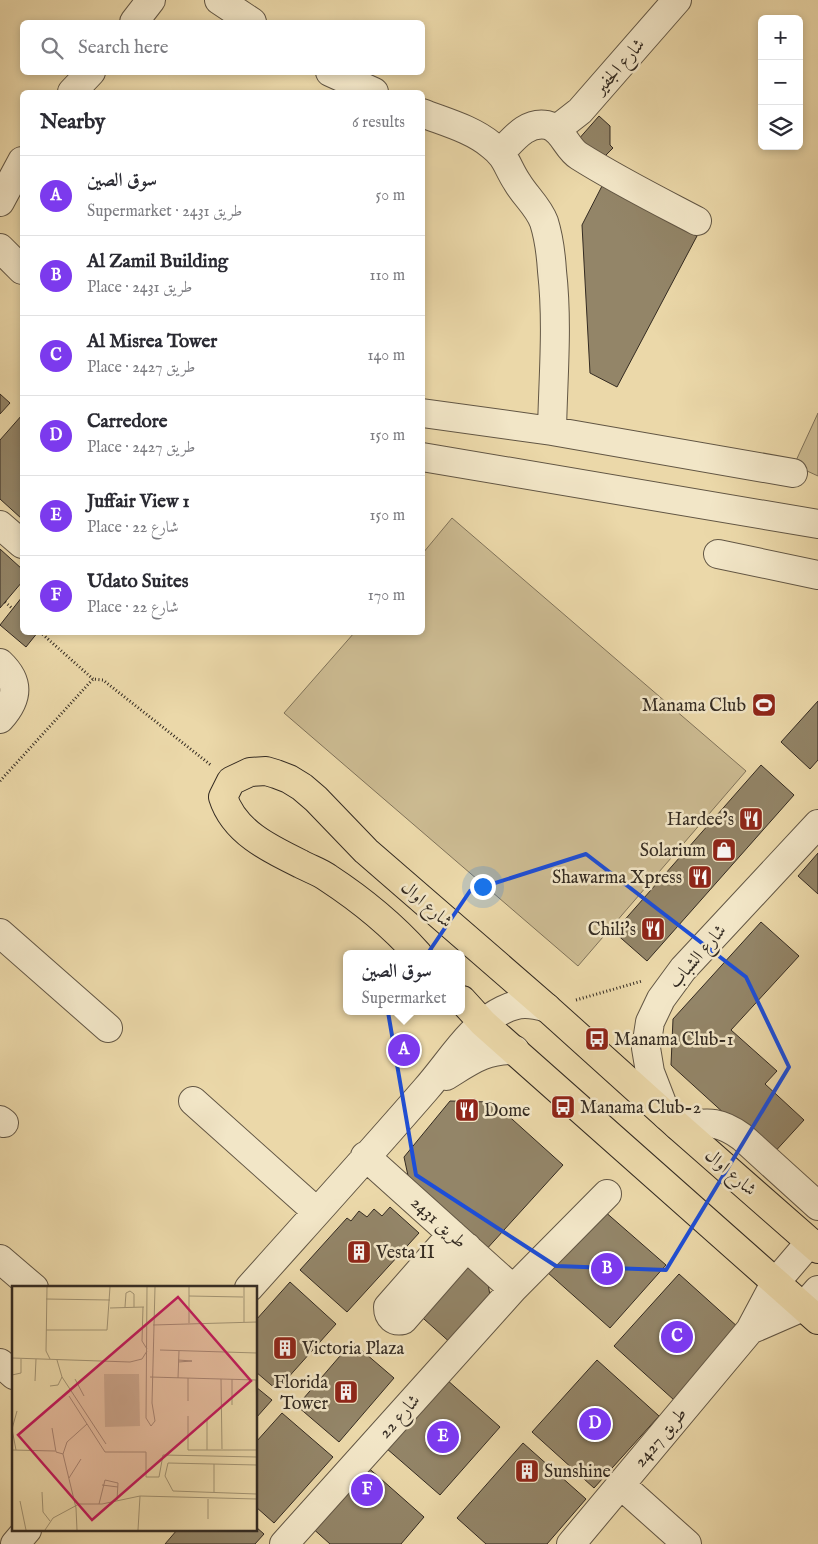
<!DOCTYPE html>
<meta charset="utf-8">
<style>
body{margin:0;font-family:"IM FELL English",Amiri,serif;background:#f7f7f7;color:#2b2b33}
.controls{position:absolute;right:15px;top:15px;display:grid;overflow:hidden;border-radius:8px;box-shadow:0 2px 8px #0003}
.controls button{width:45px;height:45px;display:grid;place-items:center;padding:0;border:0;border-bottom:1px solid #e1e1e2;background:#fff;color:#2b2b33;font:25px sans-serif}
.you{position:absolute;left:482px;top:886px;width:18px;height:18px;margin:-12px;border:4px solid #fff;border-radius:50%;background:#1a73e8;box-shadow:0 0 0 8px #1a73e833}
.badge{display:grid;place-items:center;width:32px;height:32px;border-radius:50%;background:#7c3aed;color:#fff;font-size:16px;font-weight:700}
.pin{position:absolute;translate:-50% -50%;border:2px solid #fff;box-shadow:0 1px 5px #0006}
.popup{position:absolute;left:343px;top:950px;width:122px;height:65px;box-sizing:border-box;display:grid;place-content:center;border-radius:8px;background:#fff;filter:drop-shadow(0 1px 4px #0005);font-size:16px;white-space:nowrap;color:#7c7c81}
.popup b{font-size:19px;color:#2b2b33}
.popup::after{content:'';position:absolute;left:50%;top:100%;margin-left:-10px;border:10px solid transparent;border-top-color:#fff}
.list{margin:0;padding:0;list-style:none}
h2{display:flex;justify-content:space-between;align-items:center;height:65px;margin:0;padding:0 20px;font-size:21px}
h2 small{font-size:16px;font-weight:400;color:#7c7c81}
.list li{display:grid;grid-template-columns:32px 1fr auto;gap:15px;align-items:center;box-sizing:border-box;height:80px;padding:0 20px;border-top:1px solid #e1e1e2}
.list b{display:block;font-size:19px;white-space:nowrap}
.list p{margin:0;font-size:16px;white-space:nowrap;color:#7c7c81}
.list em{font-size:16px;font-style:normal;color:#7c7c81}
.icon{flex:none;width:28px;height:28px;fill:none;stroke:currentColor;stroke-width:2;stroke-linecap:round;stroke-linejoin:round}
.map{position:relative;flex:none;width:818px;height:1544px;overflow:hidden}
.search{position:absolute;background:#fff;box-shadow:0 2px 8px #0003;left:20px;top:20px;width:405px;height:55px;display:flex;align-items:center;gap:12px;box-sizing:border-box;padding:0 18px;border-radius:8px;color:#7c7c81;font-size:19px}
.panel{position:absolute;background:#fff;box-shadow:0 2px 8px #0003;left:20px;top:90px;width:405px;height:545px;border-radius:8px}
.map>svg:first-child{display:block}
.green{fill:#ccbb92;stroke:#80735a}
.building{fill:#938568;stroke:#342b22}
.lines{fill:none;stroke-linecap:round;stroke-linejoin:round}
.minor-casing{stroke:#625644;stroke-width:30}
.major-casing{stroke:#342b22;stroke-width:30}
.path{stroke:#342b22;stroke-width:3;stroke-dasharray:1 2.5;stroke-linecap:butt}
.minor{stroke:#f2e6c7;stroke-width:28}
.major{stroke:#ebd8a9;stroke-width:28}
.marked{fill:none;stroke:#1d4ed8;stroke-width:4;stroke-linejoin:round}
.labels{text-anchor:middle;stroke-width:5;stroke-linejoin:round;paint-order:stroke}
.street-label{font-size:18px;fill:#342b22;stroke:#f2e6c7}
.poi-label{font-size:18px;fill:#342b22;stroke:#f2e6c7;text-anchor:end}
.inset-road{fill:none;stroke:#a29373;stroke-width:1}
.view{fill:#c2185b;fill-opacity:0.15;stroke:#c2185b;stroke-width:2.5}
.inset-edge{fill:none;stroke:#342b22;stroke-width:2.5}
</style>
<div class="map">
<svg width="818" height="1544" viewBox="0 0 818 1544">
<rect width="100%" height="100%" fill="#ebd8a9"/>
<filter id="stains"><feTurbulence type="fractalNoise" baseFrequency=".004" numOctaves="4"/><feColorMatrix values="0 0 0 0 .2 0 0 0 0 .09 0 0 0 0 .02 0 0 0 .5 -.17"/></filter>
<radialGradient id="worn" r=".72"><stop offset=".6" stop-color="#630" stop-opacity="0"/><stop offset="1" stop-color="#630" stop-opacity=".3"/></radialGradient>
<path class="green" d="M818 413V476L794 465Z
M452 518 746 771 578 966 284 713 354 633 422 632 423 553Z"/>
<path class="building" d="M599 116 610 126V145L613 148 600 161 577 141Z
M602 186 697 236 617 387 590 373 582 225Z
M0 394 10 403 0 414Z
M22 415V519L0 499V440Z
M0 549 22 569V582L0 608Z
M22 597V632H38L26 647 0 625Z
M818 701V760L810 769 781 742Z
M761 765 794 795 647 961 614 932Z
M818 853V894L798 876Z
M761 922 799 956 731 1030 777 1071 765 1084 804 1120 771 1156 671 1065 673 1019Z
M450 1101 493 1102 563 1165 484 1252 410 1185 404 1157Z
M390 1207 419 1233 347 1312 300 1270 347 1218 351 1221 359 1211 367 1217 374 1209 382 1216Z
M603 1210 666 1265 610 1328 547 1272Z
M463 1256 487 1277 491 1302 453 1345 415 1311Z
M679 1274 739 1328 674 1400 614 1346Z
M290 1282 336 1324 277 1390 256 1372V1320Z
M352 1342 394 1378 339 1442 297 1406Z
M597 1360 659 1416 594 1488 532 1432Z
M446 1379 500 1427 440 1495 386 1448Z
M256 1387 272 1400 256 1418Z
M282 1413 333 1457 274 1523 256 1507V1442Z
M523 1443 586 1499 547 1544H486L457 1518Z
M364 1464 424 1517 401 1544H330L309 1525Z
M256 1527 264 1534 255 1544H165L177 1530H256Z"/>
<g class="lines">
<defs>
<path id="minor" d="M219 0 252 22
M134 22 151 0
M330 72 374 92
M72 92 91 72
M422 113C445 122 472 129 491 145 507 157 507 167 517 182 525 196 538 206 544 222 549 238 551 255 552 271 558 324 553 378 552 431
M557 129 580 111 677 0
M500 153C513 140 526 121 547 125 563 129 566 148 579 156 617 180 657 200 697 221
M0 202 22 161
M0 248 22 270
M422 413 552 431 793 473
M422 457 818 524
M0 525 22 544
M718 554 818 575
M0 663C20 682 18 699 0 719
M0 933 108 1028
M446 1076C472 1060 484 1050 515 1050
M193 1101 317 1212
M667 1116 650 1072 646 1048 650 1022 661 999 683 969 818 824
M0 1120 4 1123
M678 1126C707 1123 717 1119 742 1137L818 1206
M365 1156 513 1289
M452 1234 388 1307C388 1317 394 1322 403 1320L467 1247
M0 1259 34 1288
M249 1288C308 1222 368 1156 426 1089 450 1062 470 1026 503 1010 519 1002 530 1003 547 1008
M750 1330 803 1307 818 1290
M0 1363 14 1375
M621 1485 687 1544
M15 1544 27 1530
M284 1544 513 1289 607 1194
M571 1544 750 1330 775 1283 810 1242"/>
<path id="major" d="M418 954C392 925 360 899 328 878 320 872 310 869 301 864 270 849 234 832 223 797L231 781 250 772 266 771 276 774 289 779 302 787 316 799 366 851 547 1008 678 1126 818 1249
M462 1000 483 1023 818 1320"/>
</defs>
<use href="#minor" class="minor-casing"/>
<use href="#major" class="major-casing"/>
<path class="path" d="M5 602 13 609
M40 632 93 679
M0 781 93 679 103 680 212 766
M576 1000 642 981"/>
<use href="#minor" class="minor"/>
<use href="#major" class="major"/>
</g>
<path class="marked" d="M586 854 746 977 789 1067 666 1270 556 1266 416 1175 388 1012 470 891Z"/>
<defs>
<symbol id="stadium-square" viewBox="-11 -11 22 22"><rect x="-9" y="-9" width="18" height="18" rx="4" fill="#8f2418" stroke="#f2e6c7"/><path d="M0-5a6.5 5 0 1 0 0 10a6.5 5 0 1 0 0-10ZM-3.5-1.8h7v3.6h-7Z" fill="#fff"/></symbol>
<symbol id="restaurant-square" viewBox="-11 -11 22 22"><rect x="-9" y="-9" width="18" height="18" rx="4" fill="#8f2418" stroke="#f2e6c7"/><path d="M-5-6h1v4h1v-4h1v4h1v-4h1v5L-1.5 .5V6h-2V.5L-5-1ZM5-6V6H3V1.5H1.5Q1.5-4 5-6Z" fill="#fff"/></symbol>
<symbol id="shop-square" viewBox="-11 -11 22 22"><rect x="-9" y="-9" width="18" height="18" rx="4" fill="#8f2418" stroke="#f2e6c7"/><path d="M-5-2.5h2.3a2.7 3.5 0 0 1 5.4 0H5L5.5 6h-11ZM-1.5-2.5h3a1.5 2.3 0 0 0-3 0Z" fill="#fff"/></symbol>
<symbol id="bus-square" viewBox="-11 -11 22 22"><rect x="-9" y="-9" width="18" height="18" rx="4" fill="#8f2418" stroke="#f2e6c7"/><path d="M-5-6H5V4H4V6H2V4H-2V6H-4V4H-5ZM-3.5-4V0h7V-4ZM-3.5 1.2v1.5H-2V1.2ZM2 1.2v1.5H3.5V1.2Z" fill="#fff"/></symbol>
<symbol id="building-square" viewBox="-11 -11 22 22"><rect x="-9" y="-9" width="18" height="18" rx="4" fill="#8f2418" stroke="#f2e6c7"/><path d="M-4-6H4V6H1V3H-1V6H-4ZM-2.5-4.3h1.7v1.8h-1.7ZM.8-4.3h1.7v1.8H.8ZM-2.5-1h1.7V.8h-1.7ZM.8-1h1.7V.8H.8Z" fill="#fff"/></symbol>
</defs>
<g fill-rule="evenodd">
<use href="#stadium-square" x="750" y="691" width="28" height="28"/>
<use href="#restaurant-square" x="737" y="805" width="28" height="28"/>
<use href="#shop-square" x="710" y="836" width="28" height="28"/>
<use href="#restaurant-square" x="686" y="863" width="28" height="28"/>
<use href="#restaurant-square" x="639" y="915" width="28" height="28"/>
<use href="#bus-square" x="583" y="1025" width="28" height="28"/>
<use href="#bus-square" x="549" y="1093" width="28" height="28"/>
<use href="#restaurant-square" x="453" y="1096" width="28" height="28"/>
<use href="#building-square" x="345" y="1238" width="28" height="28"/>
<use href="#building-square" x="271" y="1334" width="28" height="28"/>
<use href="#building-square" x="332" y="1378" width="28" height="28"/>
<use href="#building-square" x="513" y="1457" width="28" height="28"/>
</g>
<g class="labels">
<g class="street-label">
<text transform="translate(619 66) rotate(-49)" y="6">شارع الجفير</text>
<text transform="translate(427 904) rotate(41)" y="6">شارع اوال</text>
<text transform="translate(697 956) rotate(-49)" y="6">شارع الشباب</text>
<text transform="translate(731 1172) rotate(41)" y="6">شارع اوال</text>
<text transform="translate(439 1222) rotate(42)" y="6">طريق 2431</text>
<text transform="translate(399 1416) rotate(-48)" y="6">شارع 22</text>
<text transform="translate(660 1437) rotate(-50)" y="6">طريق 2427</text>
</g>
<g class="poi-label">
<text x="746" y="711">Manama Club</text>
<text x="734" y="825">Hardee's</text>
<text x="706" y="856">Solarium</text>
<text x="682" y="883">Shawarma Xpress</text>
<text x="636" y="935">Chili's</text>
<text x="614" y="1045" text-anchor="start">Manama Club-1</text>
<text x="580" y="1113" text-anchor="start">Manama Club-2</text>
<text x="484" y="1116" text-anchor="start">Dome</text>
<text x="376" y="1258" text-anchor="start">Vesta II</text>
<text x="302" y="1354" text-anchor="start">Victoria Plaza</text>
<text x="328" y="1388">Florida<tspan x="328" dy="21">Tower</tspan></text>
<text x="544" y="1477" text-anchor="start">Sunshine</text>
</g>
</g>
<g transform="translate(12 1286)">
<rect width="245" height="245" fill="#ebd8a9"/>
<path d="M92 88H127L128 140 93 141Z" fill="#ccbb92"/>
<path class="inset-road" d="M35 1 34 65 38 73M135 1 134 132 139 140 143 135 140 117 143 1M232 1V36M177 10 231 11M34 13 98 14M113 21 114 7 118 5 122 8V21M131 21 130 55 135 63M98 22 132 21M177 37V1M141 39 245 36M34 44H95L98 1M148 64 245 67M0 72 118 76 130 73 135 65M45 74 50 91 94 158M166 76 180 75 166 74M0 89 9 87V73M138 91 245 94M166 92 167 65M63 93 72 110M209 93 210 163M220 93V119M244 94 245 124M23 95 24 73M38 100 46 99 50 91M57 110 93 166H134V191H147L151 169 245 171M176 115V92M176 130V164H245M195 133V164M40 142 44 166 51 168M0 164 43 165M4 164 0 143 5 125M202 178V206M245 179 156 177 153 190 161 205 245 208M57 192 69 173M90 199 106 201M30 206 31 226 38 235M8 215 14 244M87 218 93 194 106 197 105 214M196 233V213M33 244 41 232 67 218H90L128 210 245 213M65 244 64 222 51 168 55 156 75 138M126 244 128 210"/>
<path class="view" d="M166 11 239 95 80 234 6 149Z"/>
<rect width="245" height="245" class="inset-edge"/>
</g>
<rect width="100%" height="100%" filter="url(#stains)"/>
<rect width="100%" height="100%" fill="url(#worn)"/>
</svg>
<div class="controls">
<button>+</button>
<button>−</button>
<button><svg class="icon" aria-label="layers" viewBox="0 0 24 24"><path d="M12 4l9 5-9 5-9-5zM3 14l9 5 9-5"/></svg></button>
</div>
<div class="you"></div>
<div class="pin badge" style="left:404px;top:1050px">A</div>
<div class="popup"><b>سوق الصين</b>Supermarket</div>
<div class="pin badge" style="left:607px;top:1269px">B</div>
<div class="pin badge" style="left:677px;top:1337px">C</div>
<div class="pin badge" style="left:595px;top:1424px">D</div>
<div class="pin badge" style="left:443px;top:1437px">E</div>
<div class="pin badge" style="left:367px;top:1490px">F</div>
<div class="search"><svg class="icon" aria-label="search" viewBox="0 0 24 24"><circle cx="10" cy="10" r="6"/><path d="M15 15l6 6"/></svg>Search here</div>
<section class="panel">
<h2>Nearby<small>6 results</small></h2>
<ul class="list">
<li><span class="badge">A</span><div><b>سوق الصين</b><p>Supermarket · طريق 2431</p></div><em>50 m</em></li>
<li><span class="badge">B</span><div><b>Al Zamil Building</b><p>Place · طريق 2431</p></div><em>110 m</em></li>
<li><span class="badge">C</span><div><b>Al Misrea Tower</b><p>Place · طريق 2427</p></div><em>140 m</em></li>
<li><span class="badge">D</span><div><b>Carredore</b><p>Place · طريق 2427</p></div><em>150 m</em></li>
<li><span class="badge">E</span><div><b>Juffair View 1</b><p>Place · شارع 22</p></div><em>150 m</em></li>
<li><span class="badge">F</span><div><b>Udato Suites</b><p>Place · شارع 22</p></div><em>170 m</em></li>
</ul>
</section>
</div>
